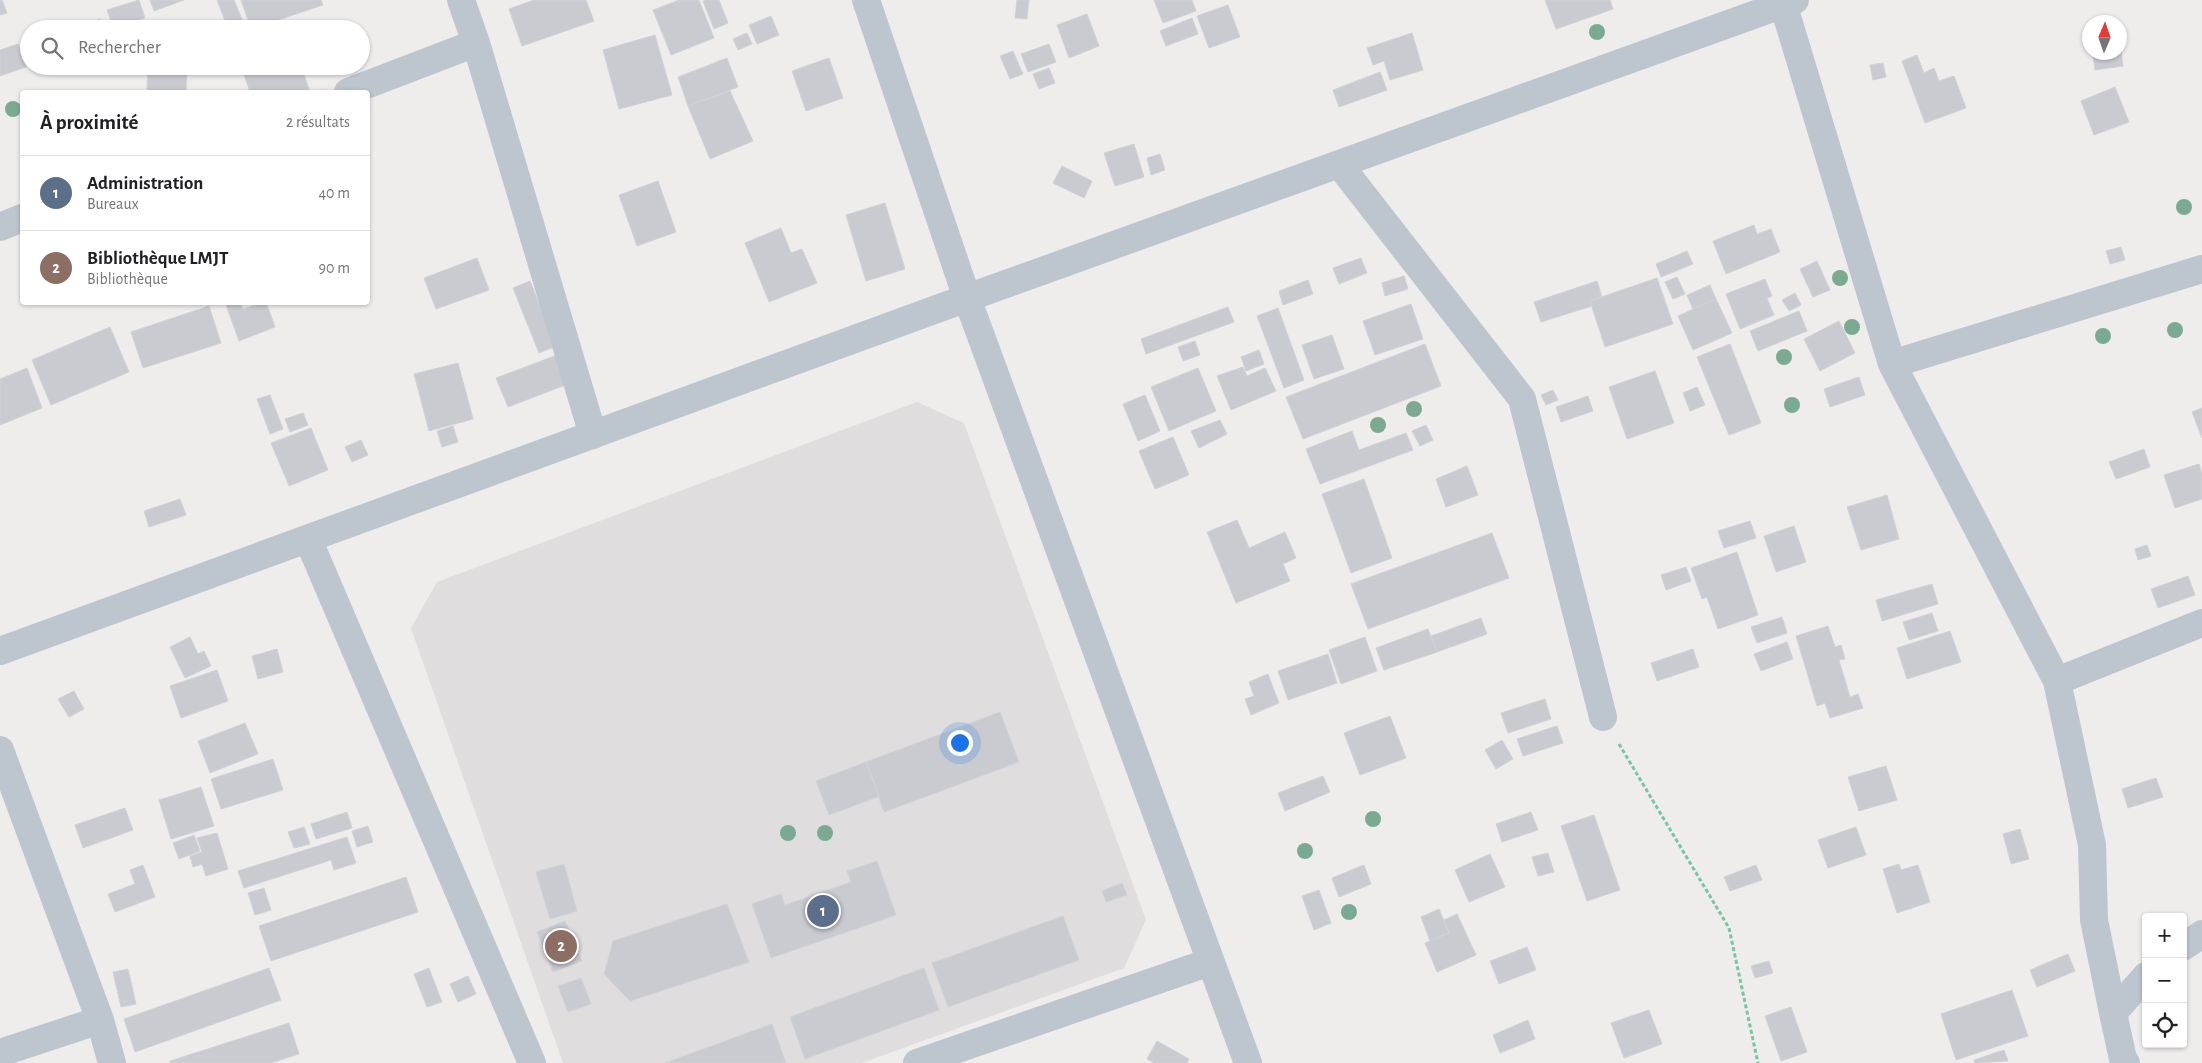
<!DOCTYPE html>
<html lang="fr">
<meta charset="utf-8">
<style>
body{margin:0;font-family:"Alegreya Sans",sans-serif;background:#f6f6f6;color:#202124}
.controls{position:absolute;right:15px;bottom:15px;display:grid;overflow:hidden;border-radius:5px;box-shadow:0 1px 4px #0004}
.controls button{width:45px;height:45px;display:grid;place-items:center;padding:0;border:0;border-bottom:1px solid #e0e0e0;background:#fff;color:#202124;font:25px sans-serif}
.compass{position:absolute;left:2082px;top:15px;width:45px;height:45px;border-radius:50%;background:#fff;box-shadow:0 1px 4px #0004;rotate:2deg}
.you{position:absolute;left:959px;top:742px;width:18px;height:18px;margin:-12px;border:4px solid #fff;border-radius:50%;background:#1a73e8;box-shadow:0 0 0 8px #1a73e833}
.badge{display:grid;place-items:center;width:32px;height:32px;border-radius:50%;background:#0b8043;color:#fff;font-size:16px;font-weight:700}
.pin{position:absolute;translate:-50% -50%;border:2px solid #fff;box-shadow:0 1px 5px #0006}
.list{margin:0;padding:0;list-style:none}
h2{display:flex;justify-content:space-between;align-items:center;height:65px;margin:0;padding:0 20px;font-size:21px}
h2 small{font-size:16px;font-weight:400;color:#757577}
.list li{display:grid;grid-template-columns:32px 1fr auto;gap:15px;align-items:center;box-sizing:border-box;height:75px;padding:0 20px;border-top:1px solid #e0e0e0}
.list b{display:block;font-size:19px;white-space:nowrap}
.list p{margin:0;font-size:16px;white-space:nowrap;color:#757577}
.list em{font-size:16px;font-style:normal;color:#757577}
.icon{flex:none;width:28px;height:28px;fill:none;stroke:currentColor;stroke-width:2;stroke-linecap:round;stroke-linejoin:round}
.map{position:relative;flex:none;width:2202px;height:1063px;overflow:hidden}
.search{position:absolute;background:#fff;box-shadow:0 1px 4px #0004;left:20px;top:20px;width:350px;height:55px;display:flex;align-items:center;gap:12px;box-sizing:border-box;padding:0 18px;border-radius:28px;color:#757577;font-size:19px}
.panel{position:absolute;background:#fff;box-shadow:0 1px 4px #0004;left:20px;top:90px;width:350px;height:215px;border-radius:5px}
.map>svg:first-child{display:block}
.education{fill:#dfdddd}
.building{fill:#c9cbd1;stroke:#d0d2d7}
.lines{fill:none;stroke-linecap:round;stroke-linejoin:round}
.path{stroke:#75c7a0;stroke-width:3;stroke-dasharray:4 2.5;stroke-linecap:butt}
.minor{stroke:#bdc6ce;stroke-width:28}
.tree{fill:#7aab92}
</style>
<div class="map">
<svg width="2202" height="1063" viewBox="0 0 2202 1063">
<rect width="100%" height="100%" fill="#efecec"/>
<path class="education" d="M917 402 964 423 1146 920 1124 968 862 1063H563L411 628 437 582Z"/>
<path class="building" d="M0 0H2L7 13 0 15Z
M139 0 145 18 113 27 107 10Z
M150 0H184L154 11Z
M217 0H234L244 24 228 29Z
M241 0H321L323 5 251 29Z
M534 0H586L594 21 522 46 509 9Z
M679 0H699L714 38 671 55 653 10Z
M706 0H719L728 23 714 29 703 1Z
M1017 0H1029L1027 19 1015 18Z
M1154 0H1192L1196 11 1163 23Z
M1545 0H1610L1613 9 1556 29Z
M1228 5 1240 37 1209 48 1197 16Z
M1087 14 1099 46 1069 58 1057 25Z
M771 16 779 35 757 44 749 25Z
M1192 18 1198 34 1166 46 1160 31Z
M100 19 104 29H74Z
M747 33 752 44 738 50 733 39Z
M1412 33 1423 70 1390 80 1384 61 1373 65 1367 48Z
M655 35 672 95 619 109 603 50Z
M18 44 26 67 0 76V50Z
M1049 44 1056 62 1028 72 1021 54Z
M1013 51 1023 74 1010 79 1000 56Z
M2121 52 2123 66 2095 70 2093 55Z
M1917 55 1924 73 1934 68 1939 81 1954 76 1966 108 1925 123 1902 61Z
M727 58 738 87 688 106 678 77Z
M829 58 843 98 806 111 792 71Z
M1883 63 1886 77 1873 80 1870 65Z
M148 66H187L186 92H147Z
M241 66H301L310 92H250Z
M1049 68 1055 83 1039 89 1033 74Z
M1380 72 1387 90 1339 107 1333 90Z
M2115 87 2129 122 2094 135 2081 101Z
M730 91 753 141 710 159 688 106Z
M1134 144 1144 177 1115 186 1104 153Z
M1160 154 1165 170 1151 175 1147 158Z
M1062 166 1092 181 1084 198 1053 183Z
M658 181 676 232 637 246 619 195Z
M885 203 905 269 866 281 846 215Z
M1754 225 1757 234 1771 229 1780 252 1726 274 1713 241Z
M781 228 791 253 802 249 817 283 769 302 745 243Z
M2121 247 2125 260 2110 264 2106 251Z
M1687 251 1693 264 1661 277 1656 264Z
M477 258 489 290 436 309 424 278Z
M1361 258 1367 273 1339 284 1333 268Z
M1817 261 1830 290 1813 297 1800 269Z
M1404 276 1408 289 1385 296 1382 283Z
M1677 277 1685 294 1673 299 1665 282Z
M1657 278 1673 324 1605 347 1590 301Z
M1765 279 1772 296 1767 298 1774 315 1740 329 1726 294Z
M1308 280 1313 294 1283 305 1279 291Z
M530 281 556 346 539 353 513 288Z
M1597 281 1602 297 1590 301 1592 306 1541 322 1534 302Z
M1710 285 1716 299 1693 309 1687 295Z
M1795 293 1801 305 1789 311 1782 300Z
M1716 299 1732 333 1693 350 1678 316Z
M225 302H240L243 309 266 302 275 327 239 341Z
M1411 304 1423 339 1375 355 1363 321Z
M209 306 221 343 143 368 131 332Z
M1228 307 1234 322 1146 354 1141 339Z
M1278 308 1304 380 1284 388 1257 316Z
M1799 311 1807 331 1758 351 1750 331Z
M1839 321 1855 353 1820 371 1804 339Z
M110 327 129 372 51 405 32 360Z
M1332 335 1344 369 1314 379 1302 345Z
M1195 341 1200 355 1183 361 1178 347Z
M1425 344 1441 386 1303 439 1286 397Z
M1730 344 1761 423 1729 435 1697 357Z
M1259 350 1264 364 1246 371 1241 357Z
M557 355 568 384 508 407 496 378Z
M458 363 473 419 429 431 414 374Z
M1243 367 1247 376 1265 368 1276 391 1231 410 1217 376Z
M27 368 42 408 0 425V379Z
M1198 368 1216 411 1169 431 1151 387Z
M1655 371 1674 423 1627 439 1609 387Z
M1859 377 1865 395 1830 407 1824 389Z
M1697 387 1705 405 1690 411 1683 393Z
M1553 390 1558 400 1546 405 1541 395Z
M270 395 283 429 270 434 257 399Z
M1145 395 1160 431 1138 441 1123 404Z
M1588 396 1593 411 1561 422 1556 407Z
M2202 408V438L2192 412Z
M303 413 308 425 290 432 285 419Z
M1220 420 1227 434 1199 448 1191 431Z
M1426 425 1433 440 1420 446 1412 431Z
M453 426 458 442 442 447 437 431Z
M311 428 328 470 289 486 271 443Z
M1352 431 1359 450 1406 433 1413 450 1320 484 1306 449Z
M1173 437 1189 475 1155 489 1139 451Z
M361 440 368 455 352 462 345 447Z
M2144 449 2150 467 2116 479 2109 462Z
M2199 464 2202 474V499L2175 508 2164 475Z
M1467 466 1478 495 1446 507 1436 479Z
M1364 479 1392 558 1351 573 1322 494Z
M1887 495 1899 539 1861 550 1847 507Z
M180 499 186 515 149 527 144 511Z
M1237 520 1249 548 1285 532 1296 558 1283 564 1290 581 1236 603 1207 532Z
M1750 521 1756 538 1724 548 1718 531Z
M1794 526 1806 562 1776 572 1764 536Z
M1492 533 1509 578 1368 629 1351 584Z
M2147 545 2151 556 2138 560 2135 549Z
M1737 552 1758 615 1718 629 1707 597 1702 599 1691 568Z
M1686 567 1691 581 1666 590 1661 575Z
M2188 576 2195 595 2158 608 2151 589Z
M1932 584 1938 604 1882 621 1876 600Z
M1932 613 1938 631 1909 640 1903 622Z
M1782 617 1787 633 1757 643 1751 627Z
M1481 618 1487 634 1437 652 1431 636Z
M1828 626 1835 647 1841 645 1845 659 1839 660 1850 697 1858 694 1863 708 1830 718 1825 703 1817 706 1796 636Z
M1428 629 1437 652 1384 670 1376 648Z
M1950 631 1961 662 1907 679 1897 648Z
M190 637 198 654 204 651 211 666 185 678 170 647Z
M1365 637 1377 671 1341 684 1329 650Z
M1787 642 1793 659 1761 671 1754 654Z
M277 649 283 672 258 679 252 656Z
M1693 649 1699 667 1657 681 1651 663Z
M1328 654 1337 683 1288 700 1278 671Z
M217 670 228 701 181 718 170 686Z
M1268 674 1279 703 1251 715 1245 699 1254 696 1249 682Z
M74 691 84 709 69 717 58 699Z
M1545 699 1551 719 1508 733 1501 713Z
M1000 712 1019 762 884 812 866 762Z
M1390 716 1406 758 1360 775 1344 733Z
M245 723 258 754 210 773 198 741Z
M1557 726 1563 743 1523 756 1517 739Z
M1502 740 1513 759 1496 769 1485 750Z
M273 759 283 790 221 809 211 779Z
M866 762 880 796 829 815 816 781Z
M1886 766 1897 800 1859 811 1848 777Z
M1323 776 1330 792 1285 811 1278 793Z
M2156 778 2163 797 2128 808 2122 789Z
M201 787 214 826 171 839 159 800Z
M125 808 133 830 83 848 75 825Z
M347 812 352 828 316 839 311 824Z
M1531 812 1538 830 1502 842 1496 824Z
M1594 815 1620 890 1587 901 1561 826Z
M368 826 373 842 357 847 352 831Z
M304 827 310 844 294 848 288 832Z
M1856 827 1866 855 1828 868 1818 840Z
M2020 829 2029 859 2011 864 2003 834Z
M217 833 228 869 206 876 202 864 193 867 190 856 202 852 197 838Z
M194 835 200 851 179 859 173 843Z
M347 837 356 863 334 870 331 860 244 888 238 871Z
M1548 853 1554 872 1538 876 1532 857Z
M1490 854 1505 887 1469 902 1455 870Z
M877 861 896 915 771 958 752 904 781 894 785 905 851 882 847 871Z
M564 864 577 911 550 919 536 872Z
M1899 864 1901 870 1918 865 1930 902 1897 913 1883 869Z
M143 865 155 897 115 912 108 894 135 884 130 870Z
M1364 865 1371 884 1339 897 1332 878Z
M1756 865 1762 880 1730 891 1724 877Z
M406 877 418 912 271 961 259 926Z
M1122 883 1127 895 1106 902 1102 891Z
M264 888 271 910 255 915 248 893Z
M1319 890 1331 923 1314 930 1302 896Z
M727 904 749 962 630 1001 604 974 613 941Z
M1439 909 1449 933 1430 941 1421 917Z
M1457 914 1476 955 1437 972 1425 943 1449 933 1444 920Z
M1063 916 1079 960 948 1007 932 963Z
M565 921 582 961 553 972 537 932Z
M1527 947 1536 970 1499 984 1490 961Z
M2068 954 2075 971 2037 987 2030 970Z
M1769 961 1773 973 1755 978 1751 966Z
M269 968 281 1000 135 1052 124 1019Z
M429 968 442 1002 427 1007 414 974Z
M924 968 939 1010 805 1059 790 1017Z
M128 969 136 1004 121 1007 113 972Z
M468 976 476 994 458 1002 450 984Z
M581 978 591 1004 568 1012 558 986Z
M2012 990 2028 1036 1956 1060 1941 1014Z
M1791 1007 1807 1052 1781 1061 1765 1016Z
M1649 1010 1662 1044 1624 1058 1611 1023Z
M1528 1020 1535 1039 1500 1053 1493 1035Z
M289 1023 299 1054 271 1063H170V1061Z
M772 1024 786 1063H665Z
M1157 1041 1189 1059 1187 1063H1154L1147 1059Z
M2004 1050 2008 1061 1975 1063 1974 1060Z"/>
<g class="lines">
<path class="path" d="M1619 744 1729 928 1758 1063"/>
<path class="minor" d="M461 0 476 43 593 435
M866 0 967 298 1248 1063
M1782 0 1892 364 2057 681 2092 845 2094 920 2113 1013
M348 92 476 43
M1339 164 1522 399 1603 717
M0 227 22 218
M1892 364 2202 269
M308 539 532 1063
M0 651 967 298 1795 0
M2057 681 2202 623
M0 750 100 1020 112 1063
M2183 947 2202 934
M0 1053 100 1020
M917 1063 1210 962
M2126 1063 2123 1059 2113 1013 2146 976"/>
</g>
<g class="tree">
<circle cx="1597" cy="32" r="8"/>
<circle cx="13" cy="109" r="8"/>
<circle cx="2184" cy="207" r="8"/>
<circle cx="1840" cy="278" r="8"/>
<circle cx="1852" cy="327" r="8"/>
<circle cx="2175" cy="330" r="8"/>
<circle cx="2103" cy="336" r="8"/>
<circle cx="1784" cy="357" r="8"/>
<circle cx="1792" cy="405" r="8"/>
<circle cx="1414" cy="409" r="8"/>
<circle cx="1378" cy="425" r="8"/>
<circle cx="1373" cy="819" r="8"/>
<circle cx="788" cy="833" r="8"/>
<circle cx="825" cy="833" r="8"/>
<circle cx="1305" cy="851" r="8"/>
<circle cx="1349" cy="912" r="8"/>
</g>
</svg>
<div class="controls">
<button>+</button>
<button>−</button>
<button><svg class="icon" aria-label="locate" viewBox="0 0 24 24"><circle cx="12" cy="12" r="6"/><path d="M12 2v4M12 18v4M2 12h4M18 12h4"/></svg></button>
</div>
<svg class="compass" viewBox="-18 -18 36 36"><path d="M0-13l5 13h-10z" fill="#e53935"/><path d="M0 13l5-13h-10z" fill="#757577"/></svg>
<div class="you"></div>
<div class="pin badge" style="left:823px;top:911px;background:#5c6f8a">1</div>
<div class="pin badge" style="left:561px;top:946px;background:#8d6e63">2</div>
<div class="search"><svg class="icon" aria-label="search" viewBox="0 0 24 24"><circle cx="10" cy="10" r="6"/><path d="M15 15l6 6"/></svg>Rechercher</div>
<section class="panel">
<h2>À proximité<small>2 résultats</small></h2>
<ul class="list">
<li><span class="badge" style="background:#5c6f8a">1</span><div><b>Administration</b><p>Bureaux</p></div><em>40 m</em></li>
<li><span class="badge" style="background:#8d6e63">2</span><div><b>Bibliothèque LMJT</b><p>Bibliothèque</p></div><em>90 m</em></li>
</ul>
</section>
</div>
